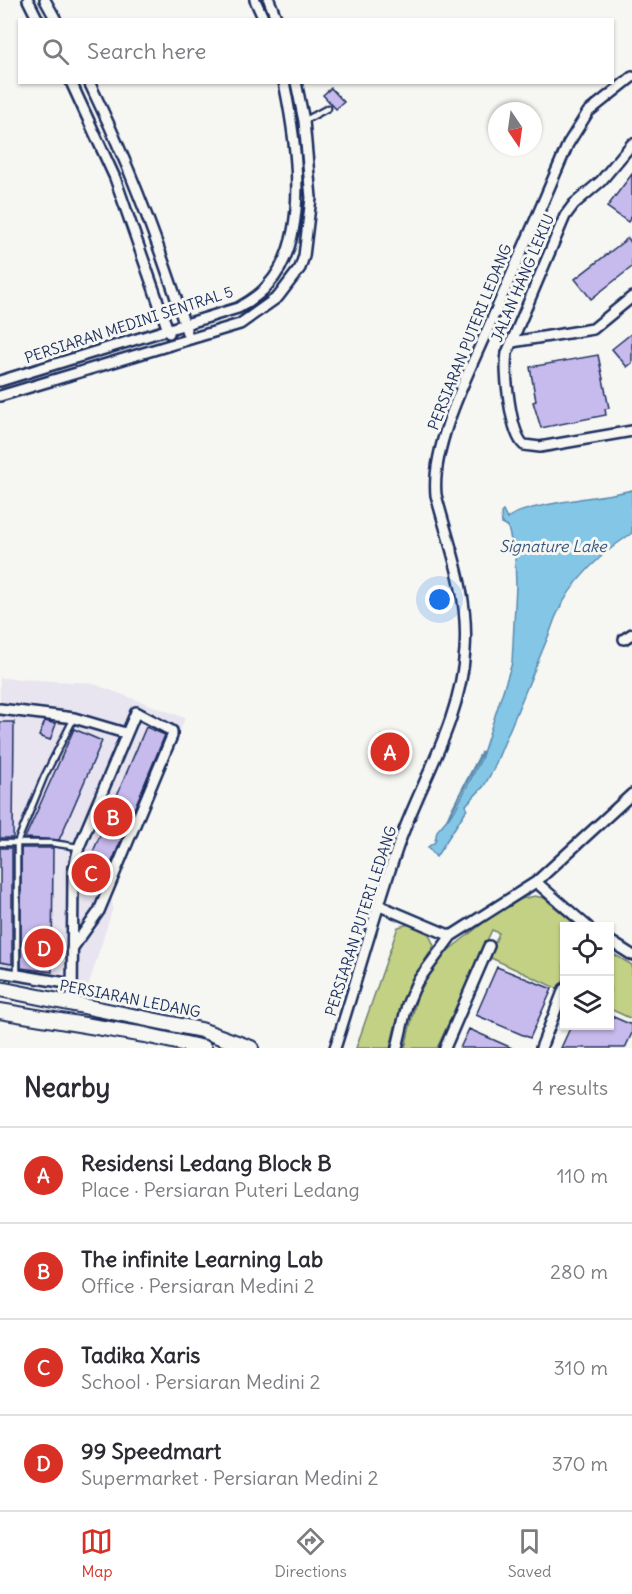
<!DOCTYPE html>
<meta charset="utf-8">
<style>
body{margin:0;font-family:Delius,sans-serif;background:#f7f7f7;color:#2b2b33}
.controls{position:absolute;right:18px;bottom:18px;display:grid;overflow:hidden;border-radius:0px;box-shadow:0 2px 4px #0004}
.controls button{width:54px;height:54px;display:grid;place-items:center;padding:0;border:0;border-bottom:2px solid #e1e1e2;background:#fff;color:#2b2b33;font:30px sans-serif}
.compass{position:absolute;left:488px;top:102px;width:54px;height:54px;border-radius:50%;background:#fff;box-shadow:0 2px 4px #0004;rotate:167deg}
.you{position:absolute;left:440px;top:600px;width:21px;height:21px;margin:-15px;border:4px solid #fff;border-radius:50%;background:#1a73e8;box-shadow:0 0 0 9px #1a73e833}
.badge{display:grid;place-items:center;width:39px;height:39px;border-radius:50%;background:#d93025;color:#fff;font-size:20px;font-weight:700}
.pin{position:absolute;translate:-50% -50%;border:3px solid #fff;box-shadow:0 2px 6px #0006}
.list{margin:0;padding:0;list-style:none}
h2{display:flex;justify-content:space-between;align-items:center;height:78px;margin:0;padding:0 24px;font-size:26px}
h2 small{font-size:20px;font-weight:400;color:#7c7c81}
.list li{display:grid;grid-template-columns:39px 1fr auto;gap:18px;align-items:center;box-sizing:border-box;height:96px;padding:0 24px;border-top:2px solid #e1e1e2}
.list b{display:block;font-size:22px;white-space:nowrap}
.list p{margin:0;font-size:20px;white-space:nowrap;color:#7c7c81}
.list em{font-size:20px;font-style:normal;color:#7c7c81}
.icon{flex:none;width:33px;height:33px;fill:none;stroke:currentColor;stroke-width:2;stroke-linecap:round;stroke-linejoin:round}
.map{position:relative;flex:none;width:632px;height:1048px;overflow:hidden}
.search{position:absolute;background:#fff;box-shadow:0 2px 4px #0004;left:18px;right:18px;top:18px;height:66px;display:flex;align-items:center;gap:15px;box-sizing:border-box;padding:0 21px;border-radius:0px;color:#7c7c81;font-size:22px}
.sheet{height:462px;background:#fff}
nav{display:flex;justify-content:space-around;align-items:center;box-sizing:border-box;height:84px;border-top:2px solid #e1e1e2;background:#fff;font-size:16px;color:#7c7c81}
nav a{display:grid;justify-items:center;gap:3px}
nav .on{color:#d93025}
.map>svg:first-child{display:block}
.built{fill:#e8e4f0}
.green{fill:#c3d185;stroke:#6f8072;stroke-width:1.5}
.water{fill:#84c6e5;stroke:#5a8aaf;stroke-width:1.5}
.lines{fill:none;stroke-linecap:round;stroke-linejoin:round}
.stream{stroke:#5a8aaf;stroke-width:3}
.building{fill:#c7baec;stroke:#1b2f5e;stroke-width:1.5}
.lane-casing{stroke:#1b2f5e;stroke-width:9}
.street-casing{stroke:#1b2f5e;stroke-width:14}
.secondary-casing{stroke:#1b2f5e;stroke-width:18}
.lane{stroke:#f6f6f2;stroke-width:4.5}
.street{stroke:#f6f6f2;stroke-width:9}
.secondary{stroke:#f6f6f2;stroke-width:14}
.labels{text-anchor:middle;stroke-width:6;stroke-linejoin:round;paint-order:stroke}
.street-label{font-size:15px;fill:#1b2f5e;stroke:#f6f6f2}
.water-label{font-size:16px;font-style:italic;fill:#355580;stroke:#f6f6f2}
</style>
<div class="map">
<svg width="632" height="1048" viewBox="0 0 632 1048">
<rect width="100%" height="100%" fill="#f6f6f2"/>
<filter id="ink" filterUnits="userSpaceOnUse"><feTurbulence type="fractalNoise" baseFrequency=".0167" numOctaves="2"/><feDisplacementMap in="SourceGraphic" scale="12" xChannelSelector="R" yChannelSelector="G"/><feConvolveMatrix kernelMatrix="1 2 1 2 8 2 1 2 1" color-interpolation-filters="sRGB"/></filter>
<g filter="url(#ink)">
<path class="built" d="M0 678 91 683 185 718 111 896 113 907 86 993 0 979Z"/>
<path class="green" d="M535 896 544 898 577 926 564 927V978L560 990 489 957 499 933 492 930 437 1048H405L417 996 440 957 492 916 521 899Z
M409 924 429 934 434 946C412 980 398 1008 390 1048H356L398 927Z
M610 952 632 965V1019L610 1009Z"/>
<path class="water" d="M632 490V533C596 557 563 589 550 632L493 770 484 786 466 805 467 809 436 857 428 847 435 842 437 831 455 810 481 759 512 663 516 586 515 557 508 527 502 524 501 513 503 511 507 519C519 504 608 497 632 490Z"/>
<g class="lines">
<path class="stream" d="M448 818 482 752"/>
</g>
<path class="building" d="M331 88 344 102 336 109 323 95Z
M632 174V216L628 222 607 207Z
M628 238 632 244V267L591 299 575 279Z
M632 333V363L627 367 612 349Z
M598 355 609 408 605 409 606 415 541 428 533 402 536 401 530 367Z
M45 721 56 724 50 740 39 736Z
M0 722H14L13 838H0Z
M146 727 165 735 101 888 81 880Z
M74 729 102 741 63 831 59 840 25 838Z
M381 736 406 747 400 765 375 756Z
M0 848H12V964L0 962Z
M21 848H53L52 972 21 968Z
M497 967 552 989 530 1038 476 1015Z
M609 1015 632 1025V1033L625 1048H561L571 1026H609Z
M469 1029 512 1048H460Z"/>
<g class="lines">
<defs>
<path id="lane" d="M304 121 328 108
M0 843H52L78 847
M17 975V843L44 777 74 718"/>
<path id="street" d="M28 0 38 20
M45 0 56 20
M255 0 264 20
M269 0 277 20
M71 82 115 178 169 333
M89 82C129 164 162 251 189 339
M632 144 601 181 574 204 565 216 507 353C504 371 510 433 524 445L540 447 632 431
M512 342 593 329 632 297
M0 381 238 308C248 302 259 296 267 286 312 239 296 140 284 82
M0 396 240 324 278 297 300 268 304 256 311 198 304 121 296 82
M624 639 632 634
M0 709 74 718 125 733
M536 882 588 927
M380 906 451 936
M610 941 632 955
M0 972 72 984
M72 1005 73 872 79 847 136 712 172 731V736L99 911 72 949
M335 1048C356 983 374 916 396 852 419 783 460 726 465 650 469 593 450 549 436 495 431 445 469 372 489 326 516 265 542 205 568 144L588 112 632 77
M397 1048 407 1005 417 982 451 936 536 882 632 794
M445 1048 489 946
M541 1048 564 989"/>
<path id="secondary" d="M0 989 201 1030 251 1048
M0 1011 145 1035 204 1048"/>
</defs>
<use href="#lane" class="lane-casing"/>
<use href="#street" class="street-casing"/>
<use href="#secondary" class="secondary-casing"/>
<use href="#lane" class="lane"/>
<use href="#street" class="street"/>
<use href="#secondary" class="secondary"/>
</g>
</g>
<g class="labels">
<g class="street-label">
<text transform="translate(523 278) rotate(-67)" y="5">JALAN HANG LEKIU</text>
<text transform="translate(129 325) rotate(-18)" y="5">PERSIARAN MEDINI SENTRAL 5</text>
<text transform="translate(470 337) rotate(-68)" y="5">PERSIARAN PUTERI LEDANG</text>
<text transform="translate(361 921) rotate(-72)" y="5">PERSIARAN PUTERI LEDANG</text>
<text transform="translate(130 999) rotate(11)" y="5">PERSIARAN LEDANG</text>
</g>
<g class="water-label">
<text x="553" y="552">Signature Lake</text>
</g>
</g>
</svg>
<div class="controls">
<button><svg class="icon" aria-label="locate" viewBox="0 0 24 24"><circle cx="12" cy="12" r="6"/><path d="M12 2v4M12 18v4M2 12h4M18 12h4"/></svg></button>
<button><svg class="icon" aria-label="layers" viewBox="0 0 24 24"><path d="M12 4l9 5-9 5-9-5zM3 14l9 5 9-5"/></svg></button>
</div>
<svg class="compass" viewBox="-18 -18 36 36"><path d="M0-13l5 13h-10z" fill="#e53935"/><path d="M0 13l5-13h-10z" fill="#7c7c81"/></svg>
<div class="you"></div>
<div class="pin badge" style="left:390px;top:752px">A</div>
<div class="pin badge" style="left:113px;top:817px">B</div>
<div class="pin badge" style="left:91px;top:873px">C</div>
<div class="pin badge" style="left:44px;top:948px">D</div>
<div class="search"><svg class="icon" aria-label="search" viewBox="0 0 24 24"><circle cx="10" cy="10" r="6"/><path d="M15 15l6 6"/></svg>Search here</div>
</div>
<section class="sheet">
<h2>Nearby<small>4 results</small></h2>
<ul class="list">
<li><span class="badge">A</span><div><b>Residensi Ledang Block B</b><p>Place · Persiaran Puteri Ledang</p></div><em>110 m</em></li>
<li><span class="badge">B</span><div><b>The infinite Learning Lab</b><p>Office · Persiaran Medini 2</p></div><em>280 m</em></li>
<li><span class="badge">C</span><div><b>Tadika Xaris</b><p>School · Persiaran Medini 2</p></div><em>310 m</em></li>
<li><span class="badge">D</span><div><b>99 Speedmart</b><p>Supermarket · Persiaran Medini 2</p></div><em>370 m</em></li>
</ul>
</section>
<nav>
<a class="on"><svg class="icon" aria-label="map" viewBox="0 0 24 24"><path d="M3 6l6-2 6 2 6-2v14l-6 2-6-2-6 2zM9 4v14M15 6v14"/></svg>Map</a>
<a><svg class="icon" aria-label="directions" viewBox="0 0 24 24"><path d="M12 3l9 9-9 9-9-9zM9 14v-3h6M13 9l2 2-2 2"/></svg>Directions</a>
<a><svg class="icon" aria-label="saved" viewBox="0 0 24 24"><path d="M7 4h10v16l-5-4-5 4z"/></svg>Saved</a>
</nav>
